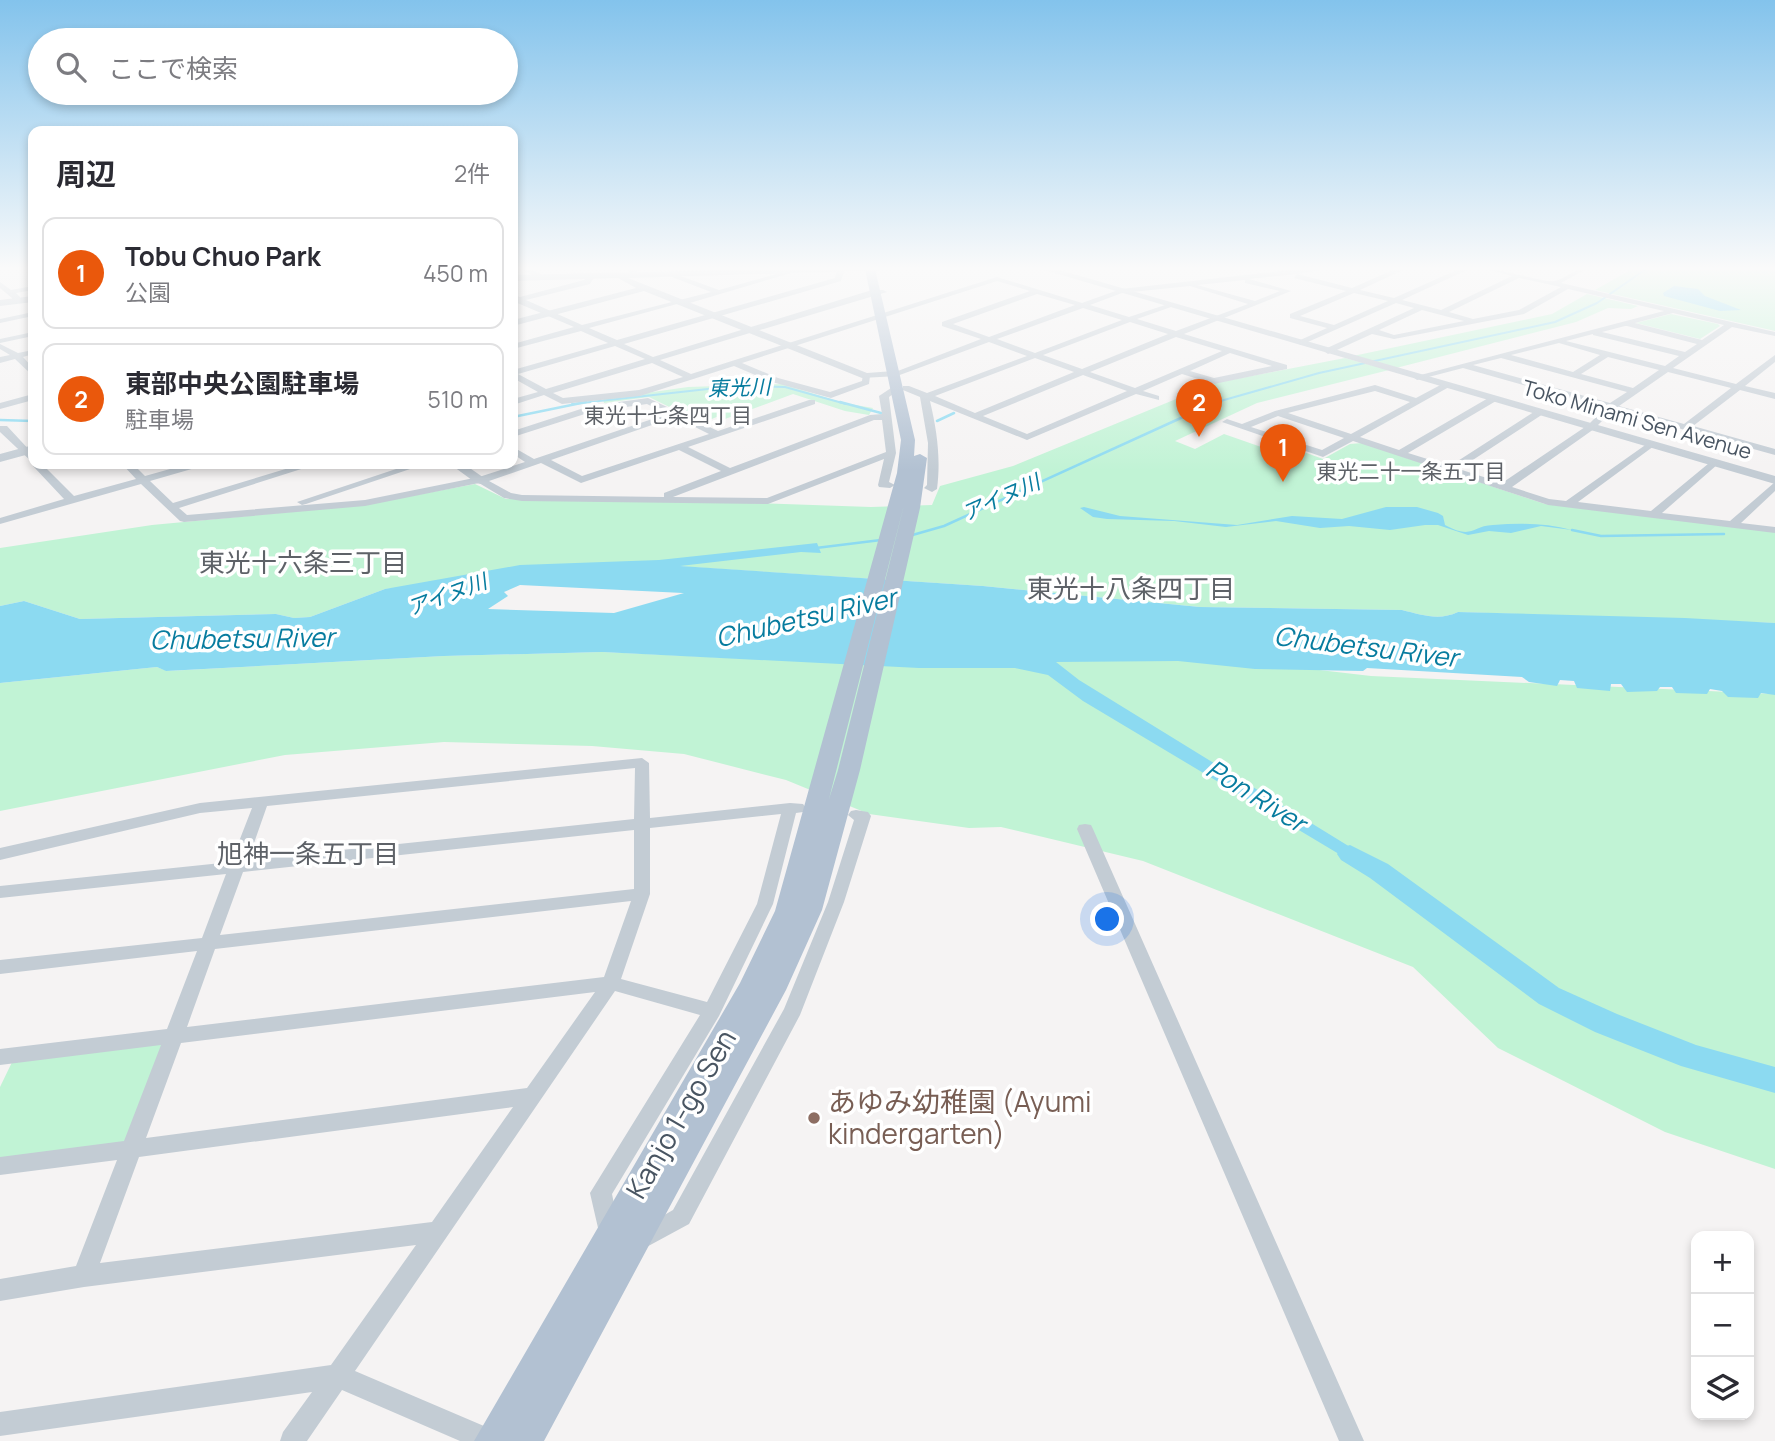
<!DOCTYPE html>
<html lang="ja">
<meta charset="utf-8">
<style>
body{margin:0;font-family:Manrope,"Noto Sans JP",sans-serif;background:#f2f2f3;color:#2b2b33}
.controls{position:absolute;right:21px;bottom:21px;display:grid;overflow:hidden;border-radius:14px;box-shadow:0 4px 10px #0003}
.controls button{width:63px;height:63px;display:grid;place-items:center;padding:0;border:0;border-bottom:2px solid #e1e1e2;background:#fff;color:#2b2b33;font:35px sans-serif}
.you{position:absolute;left:1108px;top:920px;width:24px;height:24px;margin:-18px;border:5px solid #fff;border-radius:50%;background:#1a73e8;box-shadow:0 0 0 10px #1a73e833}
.badge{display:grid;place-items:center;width:46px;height:46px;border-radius:50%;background:#ea580c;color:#fff;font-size:23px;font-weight:700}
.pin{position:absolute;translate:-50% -58px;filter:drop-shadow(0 2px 4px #0008)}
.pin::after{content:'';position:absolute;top:37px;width:24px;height:21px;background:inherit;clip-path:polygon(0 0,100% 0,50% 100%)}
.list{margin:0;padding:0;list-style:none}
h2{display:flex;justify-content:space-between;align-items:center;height:91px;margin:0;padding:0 28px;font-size:30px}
h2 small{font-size:23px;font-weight:400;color:#7c7c81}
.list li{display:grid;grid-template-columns:46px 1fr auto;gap:21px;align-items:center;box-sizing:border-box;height:112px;margin:0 14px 14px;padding:0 14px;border:2px solid #e1e1e2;border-radius:14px}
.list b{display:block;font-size:26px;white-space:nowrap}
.list p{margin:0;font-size:23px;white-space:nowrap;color:#7c7c81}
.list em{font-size:23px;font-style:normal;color:#7c7c81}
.icon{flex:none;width:38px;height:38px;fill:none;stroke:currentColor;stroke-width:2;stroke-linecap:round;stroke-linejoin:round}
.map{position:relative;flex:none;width:1775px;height:1441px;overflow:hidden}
.search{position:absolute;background:#fff;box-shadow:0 4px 10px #0003;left:28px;top:28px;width:490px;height:77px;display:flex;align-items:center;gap:18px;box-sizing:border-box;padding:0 24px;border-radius:38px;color:#7c7c81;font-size:26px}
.panel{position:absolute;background:#fff;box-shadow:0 4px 10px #0003;left:28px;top:126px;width:490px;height:343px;border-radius:14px}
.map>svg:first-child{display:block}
.green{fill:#c1f3d5}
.water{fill:#8cdaf1;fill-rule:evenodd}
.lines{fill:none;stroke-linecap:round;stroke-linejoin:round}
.stream-far1{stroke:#8cdaf1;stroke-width:2}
.stream{stroke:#8cdaf1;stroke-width:2.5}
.river{fill:#8cdaf1;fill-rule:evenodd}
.minor{fill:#c3ccd4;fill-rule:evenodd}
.tertiary{fill:#c3ccd4;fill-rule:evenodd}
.primary{fill:#b2c1d2;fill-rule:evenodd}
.education-dot{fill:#8d6e63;stroke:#fff;stroke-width:2.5}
.labels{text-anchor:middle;stroke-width:7;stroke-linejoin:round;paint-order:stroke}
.far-water-label{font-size:21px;font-style:italic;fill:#077c9f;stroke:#fff}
.far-neighbourhood-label{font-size:21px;fill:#5e6268;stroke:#fff}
.far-street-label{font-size:21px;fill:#495562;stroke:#fff}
.neighbourhood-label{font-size:26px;fill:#5e6268;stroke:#fff}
.water-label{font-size:26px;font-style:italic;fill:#077c9f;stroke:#fff}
.near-education-label{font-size:28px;fill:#785e54;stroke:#fff;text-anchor:start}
.near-street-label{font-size:28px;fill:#495562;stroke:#fff}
</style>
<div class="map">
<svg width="1775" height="1441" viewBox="0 0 1775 1441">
<rect width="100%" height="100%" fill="#f5f3f3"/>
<path class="green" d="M1632 269H1775V331L1595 290Z
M1587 294 1638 306 1631 309 1608 308 1576 322 1396 368 1353 356 1552 314Z
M1671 314 1718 324 1720 326 1700 339 1636 323Z
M1345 358 1389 370 1257 403 1175 441 1195 449 1224 434 1290 457 1301 451 1323 459 1350 444 1362 443 1545 504 1775 532V623L1458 612C1439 621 1422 615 1402 610L1200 607 983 586 675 566 385 589 310 617 294 618 276 614 80 619 24 601 0 606V548L152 525 363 505 475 484 506 499 661 500 871 507 932 505 940 486 1013 466 1215 383Z
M782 384 844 403 873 408 869 415 845 411 793 394 725 419 719 416 702 423 649 397 604 403 603 399 688 387Z
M1140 649 1371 676 1775 694V1169L1665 1132 1498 1048 1413 967 1143 861 1001 827 969 828 869 814 786 780 684 754 592 746 444 742 285 755 0 811V683L157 667 167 671 444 656 602 652 864 664Z
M174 1036 133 1148 0 1166V1087L15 1056Z"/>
<path class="water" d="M1674 286 1698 289 1705 296 1741 310 1720 311 1664 296 1663 293Z
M1084 507 1120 516 1237 525 1292 516 1342 519 1386 507H1417L1438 513 1443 516 1445 525C1473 540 1471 526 1493 525 1520 523 1546 523 1572 530L1541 526 1511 533 1489 531 1468 535 1438 525H1425L1390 530 1349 526 1320 528 1276 521 1226 527 1174 521 1107 519 1093 517 1080 508Z
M817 543 821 553 801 552 680 566 983 586 1200 607 1402 610C1422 615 1439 621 1458 612L1685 618 1775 623V695L1761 693 1758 698 1728 697 1722 691 1710 689 1707 694 1676 693 1672 687H1660L1657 691 1627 692 1621 684H1611L1610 691 1577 688 1574 681 1560 680 1557 686 1529 682 1522 677 1367 668 1363 671 1255 669 1178 661 1056 662 1079 680 1381 866 1369 872 1083 701 1048 675 1015 668H919L602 652 444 656 166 671 157 667 0 683V606L24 601 80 619 276 614 294 618 310 617 385 589 520 565 659 560ZM520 585 683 593H684L614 613 488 609 508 596 504 592Z"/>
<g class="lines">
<path class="stream-far1" d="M572 404 735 386 785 387 846 404
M1210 404 1319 373 1555 322 1597 303 1646 269"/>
<path class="stream" d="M840 402 881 413
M513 417 586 402
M0 420 33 421
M937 421 954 413
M1572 530 1601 536 1724 534
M909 536 944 526 1216 402
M816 548 881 540"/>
<path class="river" d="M1350 845 1388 864 1559 988 1617 1014 1696 1045 1775 1067V1093L1681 1066 1595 1032 1539 1004 1370 878 1341 860 1337 854 1341 848Z"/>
<path class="minor" d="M521 269H531L546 277 539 279Z
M630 269H641L636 272 637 275 633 277 629 275Z
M1298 269H1325L1297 274 1352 288 1395 269H1405L1360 290 1394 298 1459 269H1469L1402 300 1441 310 1512 276 1486 269C1504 269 1543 283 1554 281 1566 279 1573 269 1586 269L1561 283 1775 332V336L1732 327 1673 368 1736 384 1775 355V362L1745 386 1775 393V399L1740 390 1693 426 1775 449V455L1613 410 1594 429 1512 487 1549 499 1566 501 1651 441 1656 444 1654 446 1578 502 1651 511 1714 459 1719 462 1718 464 1662 513 1730 521 1775 482V491L1741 523 1775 527V533L1548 505 1353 441 1323 457 1222 422 1227 419 1242 424 1275 411 1375 385 1416 398 1446 382 1450 385 1449 387 1360 437 1399 450 1490 397H1496V401L1408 453 1450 466 1537 410H1543V414L1459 469 1502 483 1588 425 1605 408 1463 368 1417 380 1413 377 1664 311 1568 289 1524 314 1394 339 1372 334 1328 354 1324 351 1325 349 1414 308 1396 303 1301 345 1297 343 1298 341 1327 328 1290 318V314L1346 291 1294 278 1297 274 1249 279 1291 291 1184 334 1287 365V369L1214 384 1182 374 1143 391 1159 396V400L1136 394 1027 440 930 401C937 431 941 459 937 489L932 492 924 488 927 485 928 443 920 397 903 390V386H909L927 393 1027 356 989 342 897 376 890 374 981 339 942 326V322L1030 291 997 281 742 363 778 378 830 392 862 381 863 374 870 376 869 384 831 398 772 382 734 366 640 396 562 404 544 395 513 405V399L538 392 513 378V370L608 343 581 331 513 349V344L574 327 515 302 513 295 520 297 584 280 591 274 595 276 590 284 526 300 582 325 711 292 672 277V273L719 290 787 271 791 273 683 305 677 304 589 328 617 340 835 278 837 270 844 272 841 281 624 344 653 357 872 290H883L887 292 660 360 691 374 997 277 1082 303 1121 289ZM1519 278 1561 287 1519 310 1473 319 1449 312ZM1245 280V283L1280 291 1255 301 1197 285ZM1190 286 1248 304 1176 331 1137 319 1171 307V303L1129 317 1090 305 1122 293ZM1354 293 1388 301 1334 325 1300 316ZM1037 294 1075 305 989 337 953 324ZM1083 308 1122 320 1035 353 997 339ZM1422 310 1464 321 1394 335 1379 330ZM1673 313 1724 325 1702 340 1635 323ZM1130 322 1168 334 1082 369 1043 355ZM1625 326H1627L1697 344 1685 352 1602 332ZM1593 334V335L1679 356 1665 366 1566 341ZM1176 337 1222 351 1135 388 1090 372ZM1559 343 1600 355 1573 372 1511 355ZM615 346 645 359 546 389 518 374ZM1230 353 1272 366 1214 378 1190 371ZM1608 357 1659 370 1633 388 1581 374ZM1035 358 1074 372 975 413 935 396ZM1501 358 1627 392 1610 403 1473 365ZM652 363 683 377 639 390 563 398 553 393ZM1668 372 1731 388 1684 424 1619 406ZM1083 375 1127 391 1027 434 983 416ZM1375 391 1410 402 1351 434 1288 413ZM1278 416 1344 438 1322 450 1251 427Z
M0 282 11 290 33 286V290L16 293 20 297 19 301 12 303V298L0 288Z
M33 312V316L0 323V319Z
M33 332V336L0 343V339Z
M0 344 18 353 33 350V354L23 357 33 368V376L15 359 0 363V357L10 355 0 349Z
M894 386 901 388 889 397 896 453 889 482 895 485 890 488 879 487 878 485 884 459 768 504 522 501 504 498 479 483 365 506 184 522 180 521 141 484 0 524V518L64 499 33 466V463L0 432V426H7L33 454V464H42L74 496 136 479 122 464H133L145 476 188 464H203L202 466 150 481 173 503 302 464H317L179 508 187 515 365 500 479 477 525 462 513 454V447L534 459 667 414 647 404 591 412 513 437V431L590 406 648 398 718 431 809 400H815V404L688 447 730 468 870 415 882 414 879 396ZM675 417 709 434 582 476 551 460ZM874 420H882L886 452 767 498 673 497ZM679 450 721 471 664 493V497L522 495 511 493 489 481 541 463 581 483Z
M33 394V400L0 409V403Z
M411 464H425L306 504 302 505 297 502Z
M642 758 649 763 650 818 790 803 803 804 806 808 803 812 796 813 773 904 719 1016 612 1194 620 1234 617 1241 609 1244 601 1241 590 1193 700 1015 615 991 355 1371 498 1432 501 1441H460L342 1390 307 1441H280L283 1432 312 1392 0 1436V1412L331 1365 416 1245 84 1287 0 1301V1279L76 1266 117 1160 0 1175V1157L124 1141 161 1045 0 1065V1049L167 1029 197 951 0 974V960L202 938 226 874 0 898V886L231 862 252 808 200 813 0 860V848L200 803ZM635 768 634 819 248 860 267 806ZM781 814 757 904 707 1002 621 979 650 894V828ZM634 830V889L220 935 243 872ZM631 901 604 977 187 1027 215 949ZM595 992 527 1088 146 1138 181 1043ZM513 1107 432 1222 100 1263 139 1157Z
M856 810 868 812 871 816 844 902 800 1015 689 1224 641 1250 633 1247 630 1240 633 1233 673 1210 784 1009 828 902 854 820 848 815 851 811Z
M1085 824 1091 825 1093 829 1364 1441H1339L1077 829 1079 825Z"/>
<path class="tertiary" d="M776 269H922L628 278 867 373 894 371 899 374 898 376 862 378 644 291 513 326V320L636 288 618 278 513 281V275Z
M1041 269H1056L1775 476V484Z
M33 296V302L0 306V300Z
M33 445V453L0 462V454Z
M450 464H464L487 480 481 484 476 483Z"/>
<path class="primary" d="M865 269H875L915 440 914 456 920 454 927 458 920 508 860 770 822 910 786 990 544 1441H474L740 983 775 911 897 473 901 440ZM904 505 838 770 829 799Z"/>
</g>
<linearGradient id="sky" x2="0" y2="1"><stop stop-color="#83c3ec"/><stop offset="0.57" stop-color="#fafafa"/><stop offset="1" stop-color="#fafafa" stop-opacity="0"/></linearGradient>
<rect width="1775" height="471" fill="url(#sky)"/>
<circle class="education-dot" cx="814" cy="1118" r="7"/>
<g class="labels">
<g class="far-water-label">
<text transform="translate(739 388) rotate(-2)" y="7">東光川</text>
<text transform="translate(1001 498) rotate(-24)" y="7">アイヌ川</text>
<text transform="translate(447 595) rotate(-20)" y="7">アイヌ川</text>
</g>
<g class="far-neighbourhood-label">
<text x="668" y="423">東光十七条四丁目</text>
<text x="1411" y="479">東光二十一条五丁目</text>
</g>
<g class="far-street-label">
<text transform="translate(1637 420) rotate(16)" y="7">Toko Minami Sen Avenue</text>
</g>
<g class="neighbourhood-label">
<text x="303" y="572">東光十六条三丁目</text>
<text x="1131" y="598">東光十八条四丁目</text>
<text x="308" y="863">旭神一条五丁目</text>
</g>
<g class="water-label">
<text transform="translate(806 618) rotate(-13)" y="9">Chubetsu River</text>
<text transform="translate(242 639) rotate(-1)" y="9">Chubetsu River</text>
<text transform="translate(1366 647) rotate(7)" y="9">Chubetsu River</text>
<text transform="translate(1256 796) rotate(32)" y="9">Pon River</text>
</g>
<g class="near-education-label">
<text x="828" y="1112">あゆみ幼稚園 (Ayumi<tspan x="828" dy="32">kindergarten)</tspan></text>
</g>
<g class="near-street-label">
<text transform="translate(681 1114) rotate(-60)" y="10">Kanjo 1-go Sen</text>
</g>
</g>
</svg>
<div class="controls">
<button>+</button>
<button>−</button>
<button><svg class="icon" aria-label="layers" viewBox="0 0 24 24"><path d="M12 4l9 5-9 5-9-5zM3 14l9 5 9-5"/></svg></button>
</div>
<div class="you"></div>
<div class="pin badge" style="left:1283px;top:482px">1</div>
<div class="pin badge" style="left:1199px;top:437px">2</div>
<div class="search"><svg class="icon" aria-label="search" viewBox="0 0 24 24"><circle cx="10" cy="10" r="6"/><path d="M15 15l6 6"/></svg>ここで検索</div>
<section class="panel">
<h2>周辺<small>2件</small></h2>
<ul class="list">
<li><span class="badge">1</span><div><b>Tobu Chuo Park</b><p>公園</p></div><em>450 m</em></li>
<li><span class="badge">2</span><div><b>東部中央公園駐車場</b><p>駐車場</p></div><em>510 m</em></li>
</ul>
</section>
</div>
